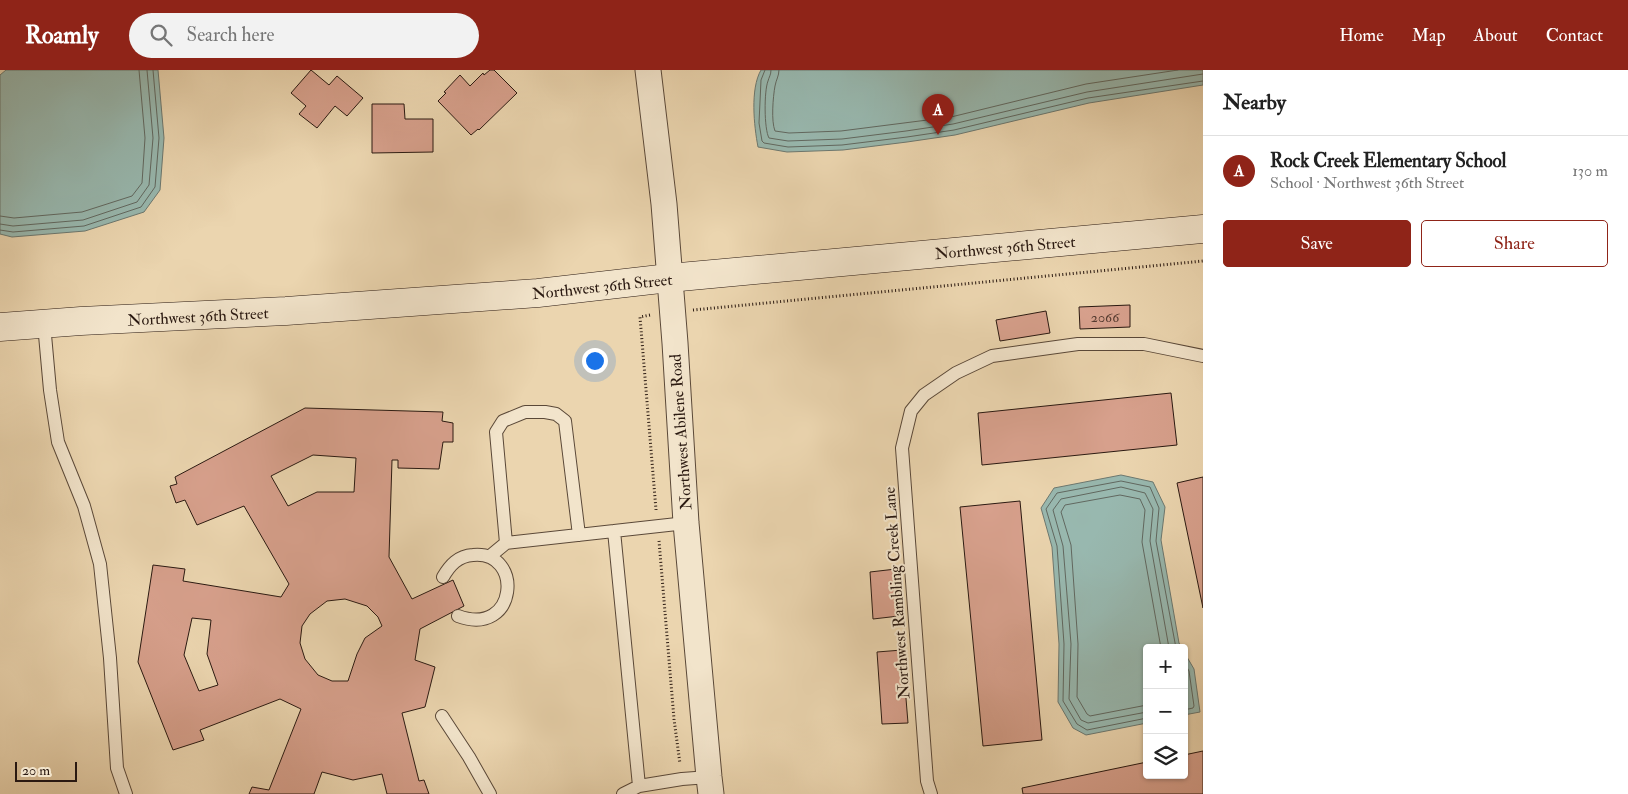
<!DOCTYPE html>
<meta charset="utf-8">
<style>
body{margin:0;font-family:"IM FELL Double Pica",serif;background:#f2f2f2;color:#222}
.controls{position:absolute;right:15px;bottom:15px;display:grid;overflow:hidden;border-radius:5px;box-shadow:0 1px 4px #0004}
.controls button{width:45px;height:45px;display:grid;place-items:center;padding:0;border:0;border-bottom:1px solid #e0e0e0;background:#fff;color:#222;font:25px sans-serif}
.scale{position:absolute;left:15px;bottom:12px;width:62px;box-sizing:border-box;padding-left:5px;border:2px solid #2a1911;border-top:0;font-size:14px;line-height:18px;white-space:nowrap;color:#2a1911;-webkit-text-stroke:4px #f2e4cb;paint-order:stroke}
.you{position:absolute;left:594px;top:290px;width:18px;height:18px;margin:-12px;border:4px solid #fff;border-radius:50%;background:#1a73e8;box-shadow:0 0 0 8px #1a73e833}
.badge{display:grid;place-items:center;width:32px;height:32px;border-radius:50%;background:#8f2418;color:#fff;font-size:16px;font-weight:700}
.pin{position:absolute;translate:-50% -41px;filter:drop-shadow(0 1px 2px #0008)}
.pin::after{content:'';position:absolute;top:26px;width:18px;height:15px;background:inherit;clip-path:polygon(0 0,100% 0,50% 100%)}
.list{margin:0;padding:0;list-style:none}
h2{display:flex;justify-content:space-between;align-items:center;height:65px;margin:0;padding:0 20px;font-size:21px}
h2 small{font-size:16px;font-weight:400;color:#767676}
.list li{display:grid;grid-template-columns:32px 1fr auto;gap:15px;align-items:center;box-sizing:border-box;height:70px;padding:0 20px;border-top:1px solid #e0e0e0}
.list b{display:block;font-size:19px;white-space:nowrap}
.list p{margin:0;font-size:16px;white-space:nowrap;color:#767676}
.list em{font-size:16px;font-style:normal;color:#767676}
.actions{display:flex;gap:10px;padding:15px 20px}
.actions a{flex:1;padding:11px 0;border:1px solid #8f2418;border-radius:5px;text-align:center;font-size:18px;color:#8f2418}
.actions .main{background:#8f2418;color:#fff}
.icon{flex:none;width:28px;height:28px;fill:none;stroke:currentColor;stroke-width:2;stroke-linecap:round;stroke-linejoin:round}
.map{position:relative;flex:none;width:1203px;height:724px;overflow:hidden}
header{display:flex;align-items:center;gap:30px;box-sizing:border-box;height:70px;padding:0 25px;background:#8f2418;color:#fff}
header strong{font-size:24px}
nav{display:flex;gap:28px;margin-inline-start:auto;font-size:18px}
.search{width:350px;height:45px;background:#f2f2f2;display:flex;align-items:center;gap:12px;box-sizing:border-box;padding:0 18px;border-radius:28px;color:#767676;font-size:19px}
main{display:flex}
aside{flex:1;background:#fff}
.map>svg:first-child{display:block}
.water{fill:#98b8af;stroke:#6c7870}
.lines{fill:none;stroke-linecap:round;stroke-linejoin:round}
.shore{stroke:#616860;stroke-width:1}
.building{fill:#d7a08c;stroke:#2a1911;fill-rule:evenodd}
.service-casing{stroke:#5a4838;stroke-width:14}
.minor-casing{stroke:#5a4838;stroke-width:27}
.secondary-casing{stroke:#2a1911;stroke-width:29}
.path{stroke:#2a1911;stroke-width:3;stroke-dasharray:1 2.5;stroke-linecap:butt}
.service{stroke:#f2e4cb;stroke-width:12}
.minor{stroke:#f2e4cb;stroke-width:25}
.secondary{stroke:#f2e4cb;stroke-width:28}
.labels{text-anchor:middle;stroke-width:4;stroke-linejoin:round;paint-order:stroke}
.number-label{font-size:14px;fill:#553b30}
.street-label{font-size:16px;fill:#2a1911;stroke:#f2e4cb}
</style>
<header>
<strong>Roamly</strong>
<div class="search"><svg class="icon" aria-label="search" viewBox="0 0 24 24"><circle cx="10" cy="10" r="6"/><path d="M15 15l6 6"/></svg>Search here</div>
<nav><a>Home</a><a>Map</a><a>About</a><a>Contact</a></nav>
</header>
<main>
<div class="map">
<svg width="1203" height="724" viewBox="0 0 1203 724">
<rect width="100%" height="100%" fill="#ebd5af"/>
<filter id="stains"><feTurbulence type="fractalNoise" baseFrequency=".004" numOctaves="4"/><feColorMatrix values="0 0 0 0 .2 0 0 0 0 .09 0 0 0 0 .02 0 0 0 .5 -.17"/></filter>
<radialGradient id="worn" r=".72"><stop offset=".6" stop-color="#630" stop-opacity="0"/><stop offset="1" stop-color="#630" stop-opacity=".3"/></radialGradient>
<path class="water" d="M6 0H158L164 68 160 120 144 142 85 161 12 167 0 164V5Z
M761 0H1203V15L1089 33 955 65 907 72 843 80 787 82 758 77C754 56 750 19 761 0Z
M1121 405 1153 412 1165 437 1161 470 1179 573 1182 578H1147V653L1086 665 1073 658 1058 632 1059 574 1052 477 1041 438 1054 418Z
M1184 582 1194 599 1200 642 1184 645Z"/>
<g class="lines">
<path class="shore" d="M765 0 761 10 759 53 762 71 764 73 788 77 842 75 907 67 954 60 1088 28 1203 11
M771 0C771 5 769 7 768 11 764 21 764 59 769 68L788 71 842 69 906 61 953 54 1087 22 1203 4
M779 0C779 6 776 10 775 16 773 27 771 51 775 61L789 63 841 61 951 47 1086 14 1178 0
M0 146 14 148 82 142 132 126 142 113 145 68 139 0
M0 154 13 156 83 150 137 132 149 115 153 68 147 0
M0 160 13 162 84 156 141 137 155 117 159 68 153 0
M1184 592 1189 601 1194 636 1193 638 1184 640
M1147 635 1090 646 1087 644 1077 627 1078 574 1071 475 1061 442 1065 435 1120 425 1140 429 1145 440 1142 472 1161 578
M1147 642 1088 653 1081 650 1069 629 1071 574 1063 476 1053 440 1061 429 1121 417 1145 423 1153 439 1150 471 1169 578
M1147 648 1087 660 1077 654 1063 631 1064 574 1057 476 1046 439 1057 423 1121 411 1150 417 1159 438 1156 471 1176 578"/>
</g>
<path class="building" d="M311 0 329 15 337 6 363 28 347 46 335 36 317 58 299 44 306 36 291 23Z
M490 0H494L517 23 479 60 478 59 471 65 438 31 446 23 444 22 460 5 470 16 483 3 484 5Z
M372 34H404L405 49H433V82L372 83Z
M1130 235V257L1080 259 1079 237Z
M1046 241 1050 263 1000 271 996 250Z
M1171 323 1177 375 982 395 978 343Z
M305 338 443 342 442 351 453 353V372H443L439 399 398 398V390H392L389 487 412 529 453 510 464 536 420 559 415 590 435 597 425 637 402 643 419 711 424 710 429 724H387L382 704 353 710 322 702 314 724H249L252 717 269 720 301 639 280 629 200 660 204 670 173 680 138 592 153 495 185 499 183 511 281 527 289 514 244 436 197 455 185 430 176 433 170 416 177 414 175 407ZM313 385 356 388 354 422H317L288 436 271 406ZM345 529 367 536 378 547 382 556 365 568 357 584 348 611H332L318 605 305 589 300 573 302 556 310 544 327 531ZM192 548 211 550 207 584 218 615 199 621 184 585Z
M1203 407V538L1177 413Z
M1020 431 1042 670 983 676 960 437Z
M896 499 899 546 873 549 870 502Z
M902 580 908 653 882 654 877 582Z
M1203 681V724H1023L1022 718 1147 692V705H1184V685Z"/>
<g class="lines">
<defs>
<path id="service" d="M44 254 50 320 58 372 84 436 100 494 110 588 117 698 126 724
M614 461 639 716
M506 473 496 362 503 351 525 342H545L556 344 565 351 579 465
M489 487 506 473 686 453
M443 507C450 495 458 486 473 485 524 480 518 568 458 546
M442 646 469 687 490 724
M623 724 639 716 682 709 709 707
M931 724 927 711 902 378 911 341 924 325 956 303 992 286 1078 274H1144L1203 286"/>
<path id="minor" d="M648 0 664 134 675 273 686 453 709 707 711 724"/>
<path id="secondary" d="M0 257 81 251 286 241 538 223 669 208 1203 159"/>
</defs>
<use href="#service" class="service-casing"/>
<use href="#minor" class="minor-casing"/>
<use href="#secondary" class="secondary-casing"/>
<path class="path" d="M693 240 1203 191
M650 245 640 247 656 440
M659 471 674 649 680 694"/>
<use href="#service" class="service"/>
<use href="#minor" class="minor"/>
<use href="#secondary" class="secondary"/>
</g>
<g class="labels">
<g class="number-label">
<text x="1105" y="252">2066</text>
</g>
<g class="street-label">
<text transform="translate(1005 177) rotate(-5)" y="6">Northwest 36th Street</text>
<text transform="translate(602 216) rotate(-6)" y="6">Northwest 36th Street</text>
<text transform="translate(198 246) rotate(-3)" y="6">Northwest 36th Street</text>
<text transform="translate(680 362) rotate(-94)" y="6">Northwest Abilene Road</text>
<text transform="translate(896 523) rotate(-94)" y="6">Northwest Rambling Creek Lane</text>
</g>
</g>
<rect width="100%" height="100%" filter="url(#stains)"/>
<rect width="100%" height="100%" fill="url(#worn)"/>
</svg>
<div class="controls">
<button>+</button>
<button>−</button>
<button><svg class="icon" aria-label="layers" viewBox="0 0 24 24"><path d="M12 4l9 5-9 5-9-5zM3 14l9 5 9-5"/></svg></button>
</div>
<div class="scale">20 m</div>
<div class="you"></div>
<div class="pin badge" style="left:938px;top:65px">A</div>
</div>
<aside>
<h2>Nearby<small></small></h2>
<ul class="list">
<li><span class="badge">A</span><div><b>Rock Creek Elementary School</b><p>School · Northwest 36th Street</p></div><em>130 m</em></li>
</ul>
<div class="actions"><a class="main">Save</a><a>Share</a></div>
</aside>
</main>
